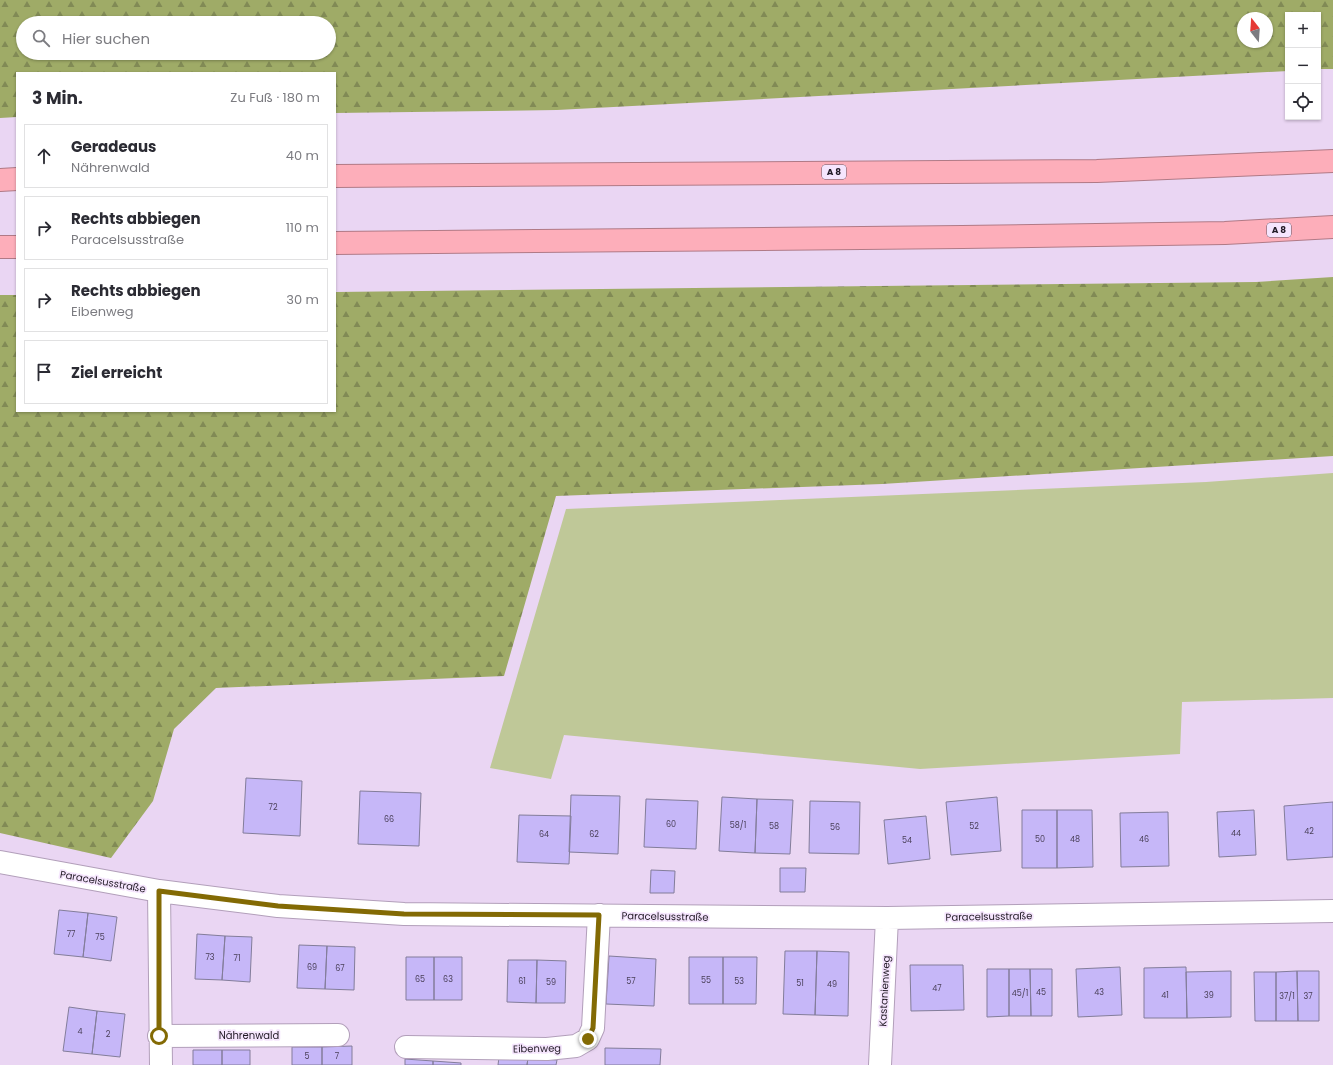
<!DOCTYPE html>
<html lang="de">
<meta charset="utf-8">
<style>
body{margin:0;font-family:Poppins,sans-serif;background:#f2f2f3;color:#2b2b33}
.controls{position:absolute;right:12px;top:12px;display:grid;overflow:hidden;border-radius:0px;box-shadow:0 1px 3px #0004}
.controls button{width:36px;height:36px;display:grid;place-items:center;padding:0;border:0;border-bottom:1px solid #e1e1e2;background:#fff;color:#2b2b33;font:20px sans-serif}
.compass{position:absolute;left:1237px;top:12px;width:36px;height:36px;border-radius:50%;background:#fff;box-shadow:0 1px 3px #0004;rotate:343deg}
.stop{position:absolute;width:12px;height:12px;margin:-9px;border:3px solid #836a04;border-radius:50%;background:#fff}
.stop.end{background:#836a04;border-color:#fff;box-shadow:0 1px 4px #0008}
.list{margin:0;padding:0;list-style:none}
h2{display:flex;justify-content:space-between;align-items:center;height:52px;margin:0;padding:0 16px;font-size:17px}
h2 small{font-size:13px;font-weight:400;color:#7c7c81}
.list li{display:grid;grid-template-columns:26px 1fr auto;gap:12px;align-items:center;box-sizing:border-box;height:64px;margin:0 8px 8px;padding:0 8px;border:1px solid #e1e1e2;border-radius:0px}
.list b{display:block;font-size:15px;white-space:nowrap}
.list p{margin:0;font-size:13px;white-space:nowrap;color:#7c7c81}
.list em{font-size:13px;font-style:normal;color:#7c7c81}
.icon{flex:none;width:22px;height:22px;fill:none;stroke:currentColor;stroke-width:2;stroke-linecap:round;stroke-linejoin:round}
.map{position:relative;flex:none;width:1333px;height:1065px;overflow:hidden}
.search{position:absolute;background:#fff;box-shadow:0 1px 3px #0004;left:16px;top:16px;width:320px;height:44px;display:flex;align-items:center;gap:10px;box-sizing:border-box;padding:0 14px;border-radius:22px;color:#7c7c81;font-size:15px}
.panel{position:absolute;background:#fff;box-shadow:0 1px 3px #0004;left:16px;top:72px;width:320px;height:340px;border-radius:0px}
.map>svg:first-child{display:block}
.green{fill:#bfc898}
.forest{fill:url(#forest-firs);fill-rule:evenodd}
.building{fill:#c6b7f8;stroke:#837d9a}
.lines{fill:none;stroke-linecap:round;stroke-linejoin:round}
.minor-casing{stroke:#b29fba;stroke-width:24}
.highway-casing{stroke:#b07a86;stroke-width:24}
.minor{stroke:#fff;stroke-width:22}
.highway{stroke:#fdaeba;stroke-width:22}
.route{stroke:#836a04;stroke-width:5}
.labels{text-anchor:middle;stroke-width:3.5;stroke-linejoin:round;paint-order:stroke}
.number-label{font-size:8px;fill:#4a4059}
.shield{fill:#f5e5fd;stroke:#605665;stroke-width:1}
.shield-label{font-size:9px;font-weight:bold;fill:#201924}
.street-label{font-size:10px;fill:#201924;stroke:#f5e5fd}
</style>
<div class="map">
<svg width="1333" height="1065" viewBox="0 0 1333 1065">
<defs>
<pattern id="forest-firs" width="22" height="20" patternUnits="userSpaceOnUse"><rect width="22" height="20" fill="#9fab67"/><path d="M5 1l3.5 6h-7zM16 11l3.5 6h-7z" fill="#818a55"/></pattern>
</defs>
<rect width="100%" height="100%" fill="#ead6f3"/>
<path class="green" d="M1333 473V698L1182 702 1180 754 920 769 564 735 551 779 490 768 566 509 1206 482Z"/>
<path class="forest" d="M0 0H1333V69H1318V15H1288V71L557 110 335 113V73H17V117L0 118ZM1243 18H1267V42H1243ZM23 23H329V53H23Z
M1333 277V456L882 484 556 496 504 676 216 688 174 729 153 801 111 858 0 833V295H17V411H335V292L1256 282Z"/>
<path class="building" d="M246 778 302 781 300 836 243 833Z
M360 791 421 793 419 846 358 844Z
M571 795 620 796 618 854 569 852Z
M722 797 757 799 755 853 719 851Z
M997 797 1001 851 951 855 946 802Z
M646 799 698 801 696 849 644 847Z
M757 799 793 800 790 854 755 853Z
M810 801 860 802 859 854 809 853Z
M1333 802V857L1287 860 1284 806Z
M1022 810H1057V868H1022Z
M1057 810H1092L1093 867 1057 868Z
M1254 810 1256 855 1219 857 1217 812Z
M1168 812 1169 866 1121 867 1120 813Z
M519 815 571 816 569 864 517 862Z
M926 816 930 859 888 864 884 820Z
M780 868H806L805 892H780Z
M651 870 675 871 674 893H650Z
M59 910 88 913 83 957 54 954Z
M88 913 117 917 111 961 83 957Z
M197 934 225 936 222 980 195 979Z
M225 936 252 937 250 982 222 980Z
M299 945 327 946 325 989 297 988Z
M327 946 355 947 354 990 325 989Z
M785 951H817L815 1015 783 1014Z
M817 951 849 952 848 1016 815 1015Z
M609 956 656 959 654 1006 606 1004Z
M406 957H434V1000H406Z
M434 957H462V1000H434Z
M689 957H723V1004H689Z
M723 957H757L756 1004H723Z
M508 960H537L536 1003 507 1002Z
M537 960 566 961 565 1003H536Z
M910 965H963L964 1010 911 1011Z
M1120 967 1122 1015 1078 1017 1076 969Z
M1186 967 1187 1018H1144V968Z
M987 969H1009V1016L987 1017Z
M1009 969H1030L1031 1016H1009Z
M1030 969H1052V1016H1031Z
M1231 971V1017L1187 1018 1186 972Z
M1297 971H1319V1021H1298Z
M1297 971 1298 1021H1276V972Z
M1254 972H1276V1021H1255Z
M69 1007 97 1011 92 1054 63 1051Z
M97 1011 125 1014 120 1057 92 1054Z
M352 1046V1065H322V1047Z
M292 1047H322V1065H292Z
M605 1048 661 1049 660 1065H605Z
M193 1050H222V1065H193Z
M222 1050H250V1065H222Z
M499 1057 528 1058 527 1065H498Z
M528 1058 557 1060 556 1065H527Z
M405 1059 433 1061V1065H405Z
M433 1061 461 1063V1065H433Z"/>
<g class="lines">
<defs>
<path id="minor" d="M0 862 159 891 278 906 404 914 887 918 1333 911
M159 891 161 1065
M159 1036 338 1035
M406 1047 547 1049 576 1046 588 1039 593 1028 599 915
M880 1065 887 918"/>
<path id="highway" d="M335 176 1097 171 1333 161
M0 180 17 179
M335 243 962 237 1225 233 1333 227
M0 247H17"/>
</defs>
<use href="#minor" class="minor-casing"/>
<use href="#highway" class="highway-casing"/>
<use href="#minor" class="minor"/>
<use href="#highway" class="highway"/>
</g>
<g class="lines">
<path class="route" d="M159 1036V891L278 906 404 914 599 915 593 1028 588 1039"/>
</g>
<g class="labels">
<g class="number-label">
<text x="273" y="810">72</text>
<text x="389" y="822">66</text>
<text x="671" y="827">60</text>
<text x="738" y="828">58/1</text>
<text x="774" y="829">58</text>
<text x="974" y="829">52</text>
<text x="835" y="830">56</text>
<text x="1309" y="834">42</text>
<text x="1236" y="836">44</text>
<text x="544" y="837">64</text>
<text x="594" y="837">62</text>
<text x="1040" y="842">50</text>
<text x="1075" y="842">48</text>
<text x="1144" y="842">46</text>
<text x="907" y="843">54</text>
<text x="71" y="937">77</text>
<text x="100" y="940">75</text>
<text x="210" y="960">73</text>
<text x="237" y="961">71</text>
<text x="312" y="970">69</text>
<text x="340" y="971">67</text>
<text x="420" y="982">65</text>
<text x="448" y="982">63</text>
<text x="706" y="983">55</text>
<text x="522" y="984">61</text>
<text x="631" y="984">57</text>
<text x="739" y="984">53</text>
<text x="551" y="985">59</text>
<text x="800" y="986">51</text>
<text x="832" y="987">49</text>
<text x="937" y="991">47</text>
<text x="1041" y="995">45</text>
<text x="1099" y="995">43</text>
<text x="1020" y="996">45/1</text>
<text x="1165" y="998">41</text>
<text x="1209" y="998">39</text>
<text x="1287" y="999">37/1</text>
<text x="1308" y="999">37</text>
<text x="80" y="1034">4</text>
<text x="108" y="1037">2</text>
<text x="307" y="1059">5</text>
<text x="337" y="1059">7</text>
</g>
<g class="shield">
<rect x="822" y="165" width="24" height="14" rx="3"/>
<rect x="1267" y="223" width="24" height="14" rx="3"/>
</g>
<g class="shield-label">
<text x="834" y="175">A 8</text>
<text x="1279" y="233">A 8</text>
</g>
<g class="street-label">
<text transform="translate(103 881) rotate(10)" y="4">Paracelsusstraße</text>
<text transform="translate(665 916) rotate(1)" y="4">Paracelsusstraße</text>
<text transform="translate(989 916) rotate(-1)" y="4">Paracelsusstraße</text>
<text transform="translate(884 991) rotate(-87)" y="4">Kastanienweg</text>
<text x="249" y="1039">Nährenwald</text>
<text transform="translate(537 1048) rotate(-1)" y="4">Eibenweg</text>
</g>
</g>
</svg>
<div class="controls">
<button>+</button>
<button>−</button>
<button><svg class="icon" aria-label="locate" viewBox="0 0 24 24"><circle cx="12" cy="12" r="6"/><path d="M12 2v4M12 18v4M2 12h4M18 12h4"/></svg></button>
</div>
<svg class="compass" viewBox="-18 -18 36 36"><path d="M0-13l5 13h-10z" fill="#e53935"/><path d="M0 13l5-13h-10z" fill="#7c7c81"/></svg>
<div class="stop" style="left:159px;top:1036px"></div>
<div class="stop end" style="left:588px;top:1039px"></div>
<div class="search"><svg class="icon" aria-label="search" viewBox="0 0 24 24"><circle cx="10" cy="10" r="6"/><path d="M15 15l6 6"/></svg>Hier suchen</div>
<section class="panel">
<h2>3 Min.<small>Zu Fuß · 180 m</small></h2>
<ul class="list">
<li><svg class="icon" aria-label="ahead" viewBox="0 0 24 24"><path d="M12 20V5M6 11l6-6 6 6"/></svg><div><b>Geradeaus</b><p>Nährenwald</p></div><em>40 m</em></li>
<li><svg class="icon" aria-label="right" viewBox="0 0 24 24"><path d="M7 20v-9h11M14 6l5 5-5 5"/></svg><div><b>Rechts abbiegen</b><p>Paracelsusstraße</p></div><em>110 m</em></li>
<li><svg class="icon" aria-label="right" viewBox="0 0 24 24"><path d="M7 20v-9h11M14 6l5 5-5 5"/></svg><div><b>Rechts abbiegen</b><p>Eibenweg</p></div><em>30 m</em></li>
<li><svg class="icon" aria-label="arrive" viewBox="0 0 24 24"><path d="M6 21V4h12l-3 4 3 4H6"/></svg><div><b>Ziel erreicht</b></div></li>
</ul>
</section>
</div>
